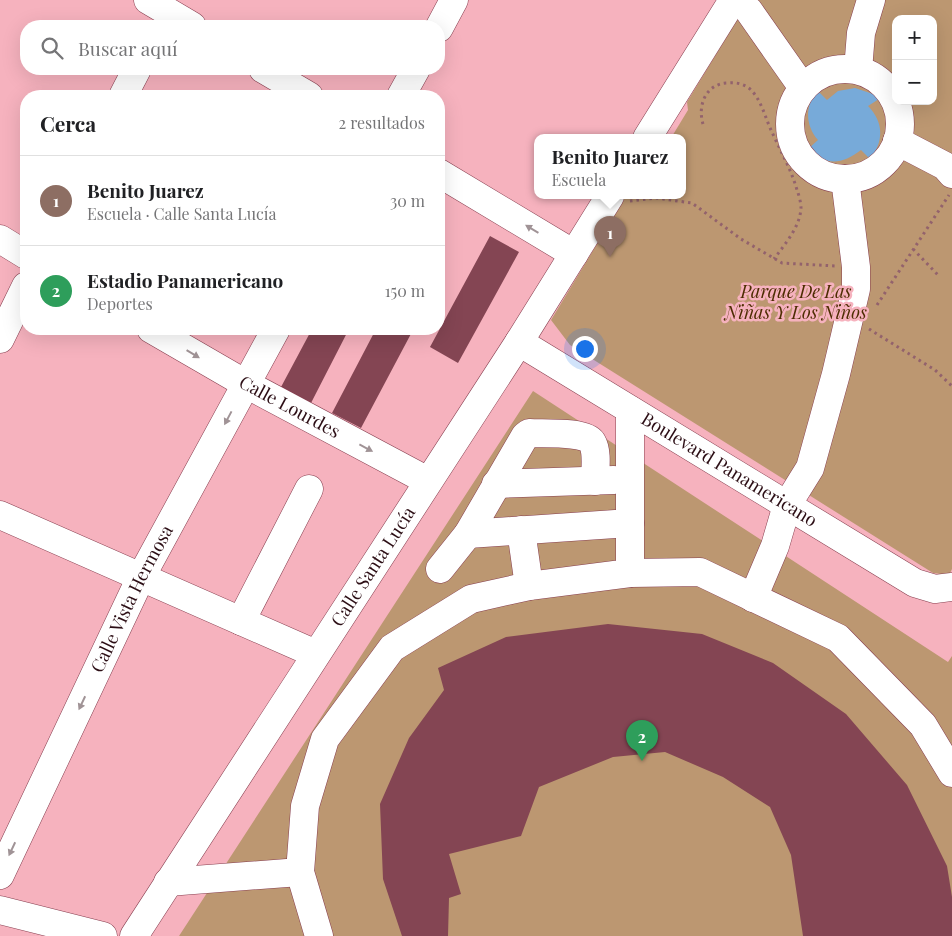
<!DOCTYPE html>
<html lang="es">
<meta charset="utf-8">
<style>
body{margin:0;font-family:"Playfair Display",serif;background:#f6f6f6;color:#202124}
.controls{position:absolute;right:15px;top:15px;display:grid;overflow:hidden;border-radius:10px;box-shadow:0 5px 20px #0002}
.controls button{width:45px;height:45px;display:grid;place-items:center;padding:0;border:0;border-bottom:1px solid #e0e0e0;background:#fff;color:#202124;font:25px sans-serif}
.you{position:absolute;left:584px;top:348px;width:18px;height:18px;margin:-12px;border:4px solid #fff;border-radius:50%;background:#1a73e8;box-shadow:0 0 0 8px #1a73e833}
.badge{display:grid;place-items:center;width:32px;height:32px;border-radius:50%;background:#0f766e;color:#fff;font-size:16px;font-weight:700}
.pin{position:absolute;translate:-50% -41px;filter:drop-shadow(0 1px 2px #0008)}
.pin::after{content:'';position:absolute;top:26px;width:18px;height:15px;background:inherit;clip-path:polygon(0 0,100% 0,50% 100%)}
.popup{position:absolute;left:534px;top:134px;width:152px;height:65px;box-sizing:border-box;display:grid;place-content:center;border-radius:10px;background:#fff;filter:drop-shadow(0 1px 4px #0005);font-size:16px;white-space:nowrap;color:#757577}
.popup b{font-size:19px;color:#202124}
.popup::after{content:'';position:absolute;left:50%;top:100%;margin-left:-10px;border:10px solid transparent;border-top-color:#fff}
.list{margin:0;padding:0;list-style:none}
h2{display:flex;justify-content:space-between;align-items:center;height:65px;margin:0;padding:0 20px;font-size:21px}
h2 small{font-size:16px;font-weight:400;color:#757577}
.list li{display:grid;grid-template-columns:32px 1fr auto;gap:15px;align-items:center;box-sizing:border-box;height:90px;padding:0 20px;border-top:1px solid #e0e0e0}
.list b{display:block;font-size:19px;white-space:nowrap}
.list p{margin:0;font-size:16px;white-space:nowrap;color:#757577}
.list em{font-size:16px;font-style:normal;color:#757577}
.icon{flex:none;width:28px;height:28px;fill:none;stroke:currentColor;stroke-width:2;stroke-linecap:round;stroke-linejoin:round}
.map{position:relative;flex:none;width:952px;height:936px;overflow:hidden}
.search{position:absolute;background:#fff;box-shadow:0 5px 20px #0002;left:20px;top:20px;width:425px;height:55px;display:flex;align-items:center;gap:12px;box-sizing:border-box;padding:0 18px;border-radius:20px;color:#757577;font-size:19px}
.panel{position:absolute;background:#fff;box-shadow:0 5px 20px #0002;left:20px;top:90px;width:425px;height:245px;border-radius:20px}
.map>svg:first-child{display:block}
.green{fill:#bc9771;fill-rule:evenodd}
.water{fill:#77aad9}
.building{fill:#844553}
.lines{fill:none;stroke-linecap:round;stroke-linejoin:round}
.minor-casing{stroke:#873e4f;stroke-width:29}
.path{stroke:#93626c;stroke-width:3;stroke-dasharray:2.5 4;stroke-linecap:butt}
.minor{stroke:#fff;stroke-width:28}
.oneway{fill:#a09396}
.labels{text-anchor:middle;stroke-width:5;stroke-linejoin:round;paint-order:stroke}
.park-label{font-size:18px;font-style:italic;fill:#4d2d02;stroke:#f6b2be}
.street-label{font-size:18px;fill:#2c0e15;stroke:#f6b2be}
</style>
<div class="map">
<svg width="952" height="936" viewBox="0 0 952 936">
<rect width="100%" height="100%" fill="#f6b2be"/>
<path class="green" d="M749 0H952V569L949 575 933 573 570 345 551 320 626 196H682V138H671L688 110 687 102ZM896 19H933V101H896Z
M533 391 948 662 952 656V936H179Z"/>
<path class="water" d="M855 88 873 94 879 99 868 106C884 122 884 142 870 159L861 150C843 164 826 167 808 149L818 140C805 125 805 106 817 90L827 100 838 91Z"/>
<path class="building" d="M490 236 519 252 458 363 430 347Z
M312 329H349L311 403 281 387Z
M376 329H410L413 330 361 428 332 413Z
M608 624 702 634 773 663 846 714 907 785 947 866 952 897V936H803L791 855 770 807 723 777 665 752 613 757 539 787 521 836 449 854 461 894 449 898 448 936H402L383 879 380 804 409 738 444 690 438 668 506 637Z"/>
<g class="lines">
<defs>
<g id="minor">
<path d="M148 0 192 26"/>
<path d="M749 11 803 88"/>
<path d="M439 28 454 0"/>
<path d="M263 69 309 96"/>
<circle cx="845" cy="124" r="55"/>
<path d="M858 70 861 33 871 0"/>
<path d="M123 96 137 69"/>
<path d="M401 96 416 69"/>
<path d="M647 138 733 0"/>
<path d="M897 141 945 166 952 174"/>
<path d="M439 173 574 254"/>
<path d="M0 239 26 255"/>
<path id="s1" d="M151 329 246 384 428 481"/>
<path d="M0 339 26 286"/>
<path id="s2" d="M519 342 915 583 935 589 952 587"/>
<path d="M595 481C595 470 598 452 592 442 585 431 543 434 529 433L525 436 468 534 630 523V410"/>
<path d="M496 484 614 480"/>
<path d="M0 515 316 654"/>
<path d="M521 530 529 586"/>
<path d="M440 569 468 534"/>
<path d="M630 573 700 572 838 638 923 725 952 773"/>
<path d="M753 598 775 546 787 505 810 468 836 374 856 289V267L845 179"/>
<path d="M241 621 309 489"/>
<path id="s3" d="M0 875 141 577 276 329"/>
<path d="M168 882 300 872"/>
<path d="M0 910 103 936"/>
<path id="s4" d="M134 936 519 342 610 196"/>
<path d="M319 936 300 872 305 806 325 739 392 648 471 599 529 586 630 573V523"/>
</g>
</defs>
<use href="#minor" class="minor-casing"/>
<path class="path" d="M703 124C697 104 707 83 728 83 736 82 744 84 750 89 761 99 765 117 771 130 780 150 791 169 797 190 799 195 801 203 801 208 800 227 785 244 774 259
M630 201 656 198 692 203 741 239 782 263 835 266
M913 249 938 275
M877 305 949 195
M869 329 935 370 952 386"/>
<use href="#minor" class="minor"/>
</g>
<defs><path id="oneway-solid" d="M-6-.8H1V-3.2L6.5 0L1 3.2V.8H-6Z" transform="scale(1.25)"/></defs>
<g class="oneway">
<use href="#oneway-solid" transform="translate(532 229) rotate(-149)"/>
<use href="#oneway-solid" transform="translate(193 354) rotate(31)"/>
<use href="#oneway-solid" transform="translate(228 418) rotate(118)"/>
<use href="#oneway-solid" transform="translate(366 448) rotate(28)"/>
<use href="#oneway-solid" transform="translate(82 703) rotate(115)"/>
<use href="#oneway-solid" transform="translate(12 849) rotate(115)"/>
</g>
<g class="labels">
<g class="park-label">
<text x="796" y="298">Parque De Las<tspan x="796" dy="21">Niñas Y Los Niños</tspan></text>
</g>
<g class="street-label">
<text dy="6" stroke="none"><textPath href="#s1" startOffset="159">Calle Lourdes</textPath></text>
<text dy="6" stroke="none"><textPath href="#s2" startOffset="246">Boulevard Panamericano</textPath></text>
<text dy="6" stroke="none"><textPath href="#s4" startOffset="440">Calle Santa Lucía</textPath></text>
<text dy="6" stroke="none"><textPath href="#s3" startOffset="306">Calle Vista Hermosa</textPath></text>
</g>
</g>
</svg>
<div class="controls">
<button>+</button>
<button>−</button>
</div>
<div class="you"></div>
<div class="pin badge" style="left:610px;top:257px;background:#8d6e63">1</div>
<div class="popup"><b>Benito Juarez</b>Escuela</div>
<div class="pin badge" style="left:642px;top:761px;background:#2e9e5b">2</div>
<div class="search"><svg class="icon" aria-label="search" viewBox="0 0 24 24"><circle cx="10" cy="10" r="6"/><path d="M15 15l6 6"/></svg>Buscar aquí</div>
<section class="panel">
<h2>Cerca<small>2 resultados</small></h2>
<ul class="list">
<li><span class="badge" style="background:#8d6e63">1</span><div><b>Benito Juarez</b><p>Escuela · Calle Santa Lucía</p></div><em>30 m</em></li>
<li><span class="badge" style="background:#2e9e5b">2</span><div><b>Estadio Panamericano</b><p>Deportes</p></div><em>150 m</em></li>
</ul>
</section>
</div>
